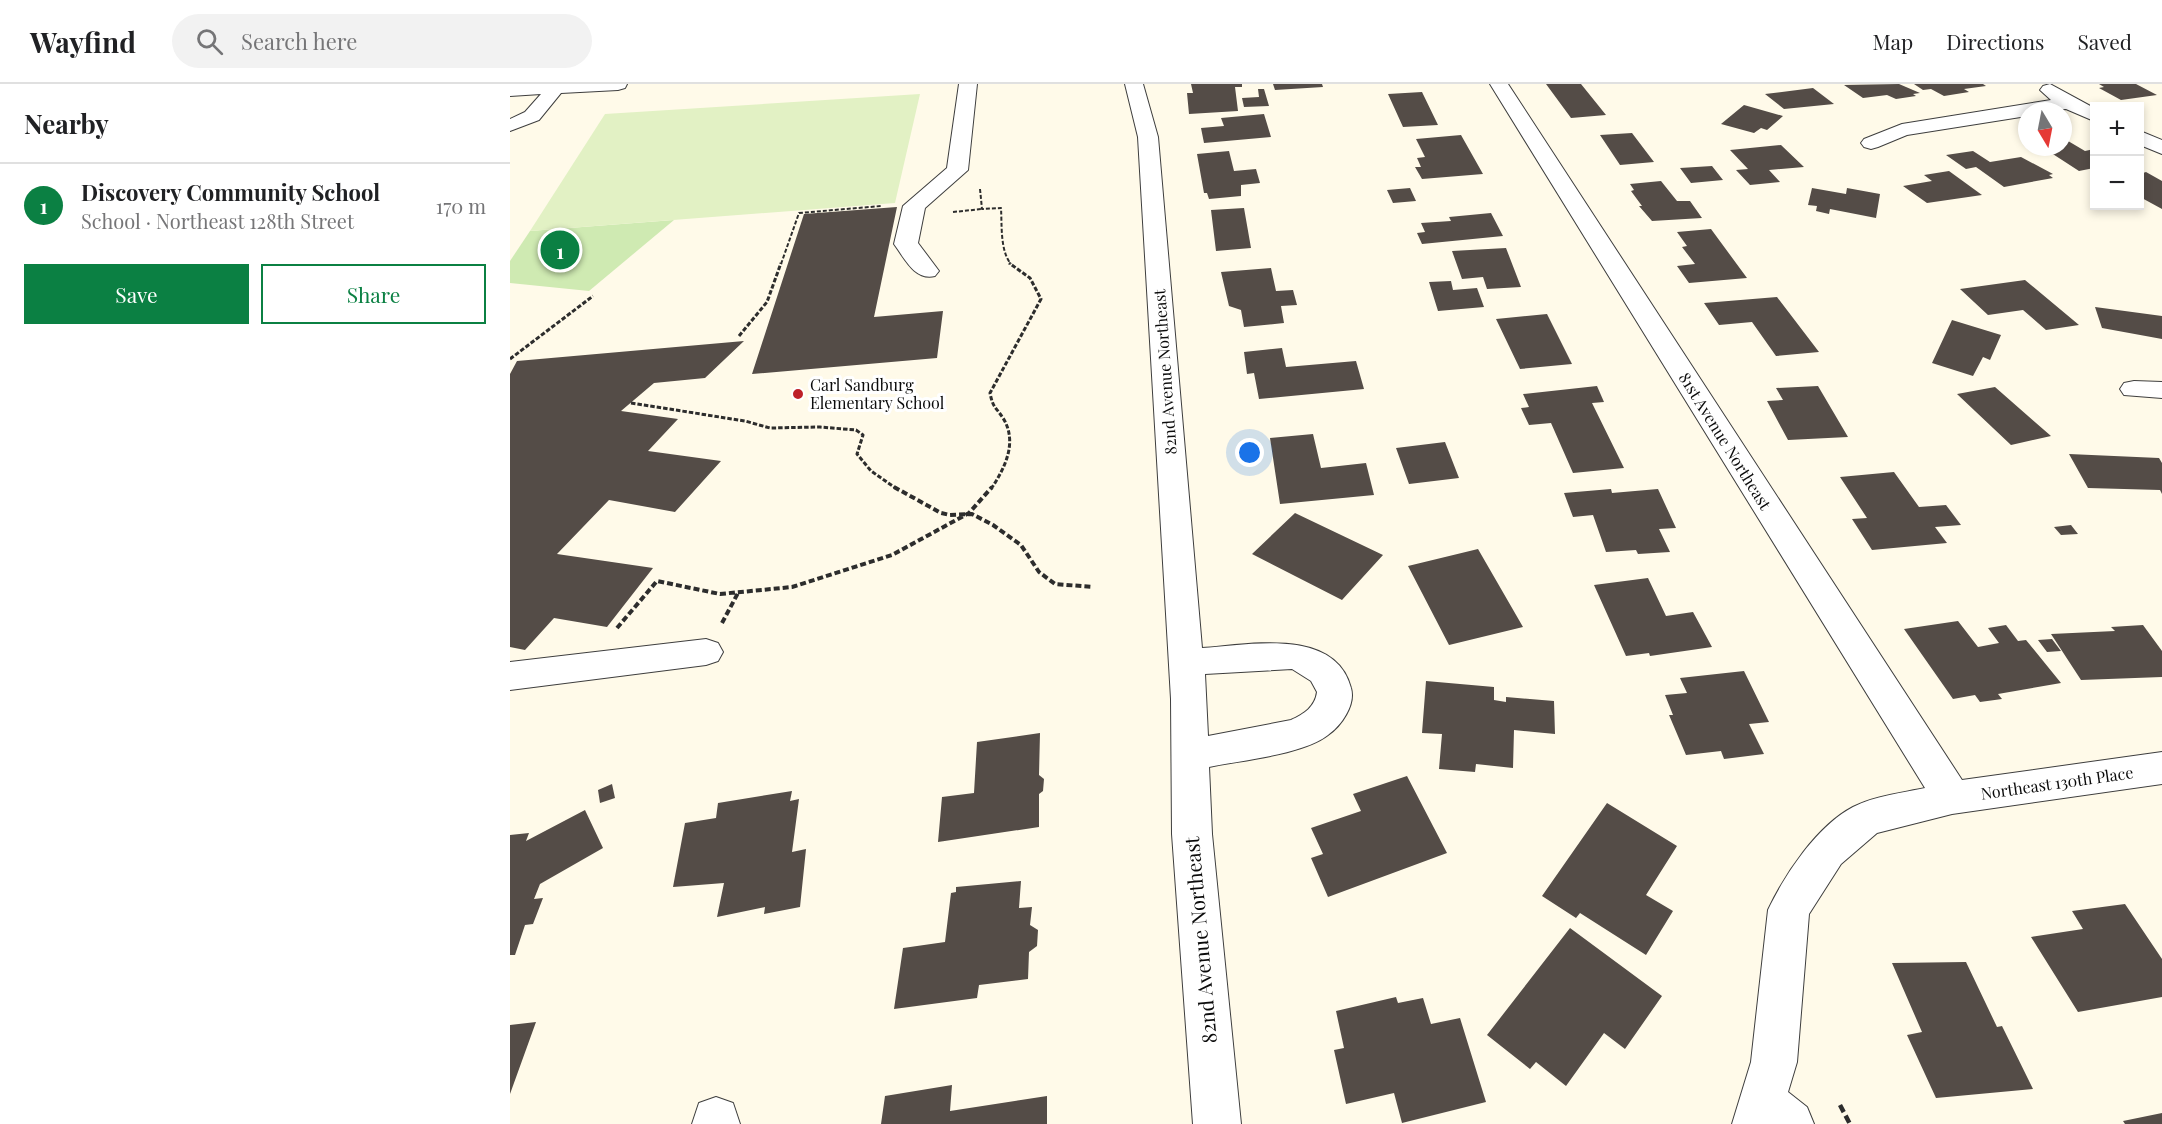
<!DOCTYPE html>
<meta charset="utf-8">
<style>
body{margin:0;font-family:"Playfair Display",serif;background:#f2f2f2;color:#202124}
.controls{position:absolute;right:18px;top:18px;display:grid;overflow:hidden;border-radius:0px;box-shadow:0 3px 9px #0003}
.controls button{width:54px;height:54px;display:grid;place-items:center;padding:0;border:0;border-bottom:2px solid #e0e0e0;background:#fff;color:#202124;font:30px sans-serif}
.compass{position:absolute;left:1508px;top:18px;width:54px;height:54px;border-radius:50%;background:#fff;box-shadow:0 3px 9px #0003;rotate:170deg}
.you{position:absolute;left:740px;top:369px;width:21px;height:21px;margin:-15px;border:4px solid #fff;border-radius:50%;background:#1a73e8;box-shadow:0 0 0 9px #1a73e833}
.badge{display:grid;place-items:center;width:39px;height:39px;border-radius:50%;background:#0b8043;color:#fff;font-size:20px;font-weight:700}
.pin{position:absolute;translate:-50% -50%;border:3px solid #fff;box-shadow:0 2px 6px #0006}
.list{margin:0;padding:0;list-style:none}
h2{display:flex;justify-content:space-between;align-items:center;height:78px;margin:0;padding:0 24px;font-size:26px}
h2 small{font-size:20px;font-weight:400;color:#757577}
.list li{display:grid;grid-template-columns:39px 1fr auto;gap:18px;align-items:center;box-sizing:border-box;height:84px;padding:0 24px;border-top:2px solid #e0e0e0}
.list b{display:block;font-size:22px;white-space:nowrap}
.list p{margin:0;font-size:20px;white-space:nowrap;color:#757577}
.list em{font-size:20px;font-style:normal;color:#757577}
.actions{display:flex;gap:12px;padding:18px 24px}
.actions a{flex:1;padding:14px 0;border:2px solid #0b8043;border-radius:0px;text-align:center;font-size:21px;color:#0b8043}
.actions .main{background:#0b8043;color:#fff}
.icon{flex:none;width:33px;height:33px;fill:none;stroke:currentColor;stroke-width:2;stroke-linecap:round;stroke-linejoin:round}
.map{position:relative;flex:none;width:1652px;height:1040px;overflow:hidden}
header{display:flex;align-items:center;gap:36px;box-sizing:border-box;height:84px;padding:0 30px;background:#fff;border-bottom:2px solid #e0e0e0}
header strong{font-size:28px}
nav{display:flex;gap:33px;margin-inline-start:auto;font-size:21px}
.search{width:420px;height:54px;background:#f2f2f2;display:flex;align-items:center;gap:15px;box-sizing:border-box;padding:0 21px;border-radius:33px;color:#757577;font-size:22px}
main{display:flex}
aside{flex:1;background:#fff}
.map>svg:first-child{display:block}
.green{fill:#cfeab2}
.pitch{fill:#e2f1c4}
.building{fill:#544c47}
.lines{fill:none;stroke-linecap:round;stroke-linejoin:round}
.minor-casing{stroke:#3e3e3e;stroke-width:2}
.path-far3{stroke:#2d2d2d;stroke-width:2;stroke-dasharray:4 2;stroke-linecap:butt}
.path-far2{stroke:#2d2d2d;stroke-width:3;stroke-dasharray:4.5 2;stroke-linecap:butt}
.path-far1{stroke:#2d2d2d;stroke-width:4;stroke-dasharray:6 3;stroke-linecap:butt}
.path{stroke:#2d2d2d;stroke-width:4.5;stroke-dasharray:8 4;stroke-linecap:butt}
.minor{fill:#fff;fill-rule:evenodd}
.poi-dot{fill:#be2029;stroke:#fff;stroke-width:2}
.labels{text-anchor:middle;stroke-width:6;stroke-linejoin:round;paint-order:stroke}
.street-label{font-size:16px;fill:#0b0b0b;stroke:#fff}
.poi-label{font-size:16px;fill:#0b0b0b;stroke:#fff;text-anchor:start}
.near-street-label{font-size:20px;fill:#0b0b0b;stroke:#fff}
</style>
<header>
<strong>Wayfind</strong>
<div class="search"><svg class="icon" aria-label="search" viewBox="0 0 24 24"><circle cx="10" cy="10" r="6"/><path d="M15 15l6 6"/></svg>Search here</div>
<nav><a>Map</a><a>Directions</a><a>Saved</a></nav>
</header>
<main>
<aside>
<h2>Nearby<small></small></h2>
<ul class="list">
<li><span class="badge">1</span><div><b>Discovery Community School</b><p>School · Northeast 128th Street</p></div><em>170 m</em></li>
</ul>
<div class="actions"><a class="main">Save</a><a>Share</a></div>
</aside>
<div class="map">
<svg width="1652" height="1040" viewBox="0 0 1652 1040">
<rect width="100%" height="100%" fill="#fffae9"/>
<path class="green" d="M164 136 79 207 0 199V177L20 147Z"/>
<path class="pitch" d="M410 10 385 119 20 147 95 30Z"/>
<path class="building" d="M681 0H732V3H725L728 27 679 30 677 9H683Z
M763 0H812L813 3 765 6Z
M1036 0H1071L1096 31 1061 34Z
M1389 0 1410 9 1403 10 1406 12 1386 15 1377 11 1353 14 1334 1Z
M1404 0H1473L1476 2 1454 5 1459 8 1434 12 1421 5 1413 6Z
M1589 0H1626L1647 11 1611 16 1589 4 1594 3Z
M1303 4 1324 20 1274 25 1255 10Z
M748 5H754L759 22 734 23 732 14 749 13Z
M912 8 928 41 893 43 878 10Z
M1234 21 1273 32 1257 46 1251 44 1244 49 1211 40Z
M754 30 761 53 694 59 691 44 714 42 711 34Z
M1122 49 1144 78 1110 81 1090 51Z
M951 51 973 90 912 95 905 83H911L907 74 915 73 906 55Z
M1553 54 1575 67 1584 65V84L1569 87 1532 63H1553Z
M1271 61 1294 83 1259 86 1270 98 1240 101 1226 86 1238 85 1220 66Z
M719 67 724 87 746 85 750 99 731 101V112L699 115 697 109H694L687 70Z
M1463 67 1480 78 1511 73 1543 90 1539 91 1543 94 1494 103 1466 83 1456 85 1436 71Z
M1202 82 1213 96 1181 99 1170 84Z
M1439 87 1472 111 1417 119 1393 102 1422 97 1414 91Z
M1636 88 1652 97V125L1630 113V90Z
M1151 97 1167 117H1180L1192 134 1142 137 1129 122H1132L1121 107 1124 106 1120 100Z
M900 104 906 117 883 119 877 106Z
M1302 104 1336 110 1337 104 1370 110 1366 134 1320 125 1319 130 1306 127 1307 122 1298 121Z
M387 123 364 233 433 227 427 274 242 290 294 130Z
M734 124 741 164 706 167 701 126Z
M981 129 993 152 912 160 907 149 915 148 911 139 941 137 939 133Z
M1201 145 1237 194 1179 199 1167 182 1185 180 1172 163 1177 162 1167 148Z
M996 164 1011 203 977 205 973 193 952 195 942 167Z
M761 184 766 207 783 206 787 221 771 222 774 239 734 243 731 226 719 222 711 188Z
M1515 196 1569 241 1536 246 1513 226 1478 231 1450 205Z
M941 197 943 206 967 204 974 223 928 227 919 198Z
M1267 213 1309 268 1266 272 1242 238 1209 241 1194 219Z
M1585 223 1652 232V255L1592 244Z
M1037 230 1062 280 1010 285 986 235Z
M1442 236 1491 251 1480 276 1473 273 1463 292 1422 279Z
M234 257 195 294 144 299 111 327 168 335 138 367 211 377 165 428 99 416 47 470 143 484 97 543 44 534 15 566 0 563V290L7 277Z
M772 264 776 283 846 277 854 305 749 315 744 289 737 290 734 268Z
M1087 302 1094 318 1082 319 1114 384 1063 389 1041 339 1019 341 1011 324 1019 323 1013 310Z
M1308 302 1338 353 1278 356 1257 317 1273 316 1266 304Z
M1485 303 1541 352 1501 361 1447 310Z
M803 350 811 384 856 379 864 411 770 420 760 354Z
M935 358 949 394 899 400 886 364Z
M1559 370 1649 374 1652 379V410L1650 406 1578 404Z
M1384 388 1409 423 1436 421 1451 441 1425 443 1437 459 1362 466 1342 435 1357 434 1330 393Z
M1101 405 1102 409 1148 405 1166 444 1149 445 1160 468 1128 470 1126 466 1096 468 1083 431 1063 433 1054 409Z
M785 429 873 471 832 516 742 470Z
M1561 441 1568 450 1551 451 1544 443Z
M968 465 1013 543 939 561 898 482Z
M1138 494 1156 532 1183 528 1202 563 1140 572 1139 569 1116 572 1084 501Z
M1448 537 1468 563 1489 559 1478 544 1496 541 1508 557 1516 556 1551 599 1488 610 1492 615 1470 618 1465 611 1443 615 1394 545Z
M1633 541 1652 567V593L1571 596 1541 550 1605 547 1601 543Z
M1542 555 1551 567 1537 568 1528 556Z
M1234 587 1259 638 1239 640 1254 670 1214 675 1211 667 1176 671 1159 631H1163L1155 611 1177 609 1170 594Z
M916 597 984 603V616L996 618V613L1044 617 1045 650 1004 646 1003 684 966 680 965 688 929 685 932 650 912 649Z
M530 649 529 691 534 695 533 707 529 710V743L428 758 432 713 464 709 467 658Z
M897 692 937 769 818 813 801 774 813 770 801 744 851 727 843 710Z
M102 700 105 714 90 719 88 706Z
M282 707 280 717 289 715 282 768 296 765 290 823 254 830 255 823 207 833 214 799 163 803 175 739 206 734 208 719Z
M1097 719 1167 762 1136 811 1163 827 1136 871 1070 829 1066 834 1032 812Z
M75 726 93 764 30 800 24 815 33 814 23 840 15 841 5 871H0V751L19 749 16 757Z
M511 797 509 824 522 823 520 841 528 846 527 862 519 868 518 895 469 901 467 914 384 925 393 864 435 858 441 809 446 808V803Z
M1615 820 1652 875V913L1568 928 1521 853 1573 845 1562 827Z
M1060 844 1152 912 1115 965 1094 949 1056 1002 1026 978 1020 985 977 951Z
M1456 878 1487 943 1492 942 1523 1005 1426 1014 1397 951 1412 948 1382 879Z
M886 913 888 919 913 914 921 940 950 934 976 1018 892 1039 884 1009 836 1020 824 966 834 964 826 927Z
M26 938 0 1010V941Z
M442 1001 440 1027 537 1012V1040H371L375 1012Z
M1652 1029V1040H1615L1613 1037Z"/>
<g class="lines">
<defs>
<path id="minor" d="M0 0H117L115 4 108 6 51 9 29 36 0 47V35L15 28 31 10 0 12Z
M449 0H467L458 86 415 124 408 159 429 187 425 192C405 197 395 175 384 160L393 122 437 84Z
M615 0H633L648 53 692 564C739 561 825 543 841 604 846 621 831 642 818 651 792 671 732 676 699 683L702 750 731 1040H683L662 750 661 615 628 53ZM782 585 801 597 807 608C805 623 794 630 781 636L698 652 695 590Z
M980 0H998L1452 696 1652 668V700L1442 730 1367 749 1331 780 1299 830 1287 978 1278 1008 1297 1023 1304 1040H1222L1241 978 1258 826C1275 790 1307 742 1343 723 1364 712 1392 709 1415 704Z
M1540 0 1584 24V37L1556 25 1517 27V32L1397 51 1368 63 1361 65 1354 63 1351 59 1354 55 1392 40 1541 16 1530 6 1533 2Z
M1630 47 1652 56V70L1630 61Z
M1624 297 1652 298V314L1614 311 1610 305 1614 299Z
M196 555 208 559 213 568 208 577 196 581 0 606V578Z
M206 1013 223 1019 230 1040H182L189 1019Z"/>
</defs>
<use href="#minor" class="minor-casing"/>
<path class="path-far3" d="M470 105 472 125 491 124C492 141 490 167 501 180
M443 128 472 125
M271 180 289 129 371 122"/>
<path class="path-far2" d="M229 252 257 218 271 179
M0 275 83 212
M121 319 235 337 260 344 310 343 346 346 353 351 347 370 361 387 387 405
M481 405C495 384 508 358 493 334 485 322 483 324 480 309L531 215 520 194 499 179"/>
<path class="path-far1" d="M384 403 431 429 440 431 462 430 483 441 511 461 529 488 545 500 583 503
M212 539 228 509
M107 544 147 497 210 510 282 503 382 471 459 429 482 403"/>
<path class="path" d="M1330 1021 1340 1040"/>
<use href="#minor" class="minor"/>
</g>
<circle class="poi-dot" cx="288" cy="310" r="6"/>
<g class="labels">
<g class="street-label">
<text transform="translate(655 288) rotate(-94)" y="6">82nd Avenue Northeast</text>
<text transform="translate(1215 357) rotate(58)" y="6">81st Avenue Northeast</text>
<text transform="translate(1547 699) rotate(-8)" y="6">Northeast 130th Place</text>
</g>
<g class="poi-label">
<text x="300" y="307">Carl Sandburg<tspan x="300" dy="18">Elementary School</tspan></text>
</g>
<g class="near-street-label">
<text transform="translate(691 856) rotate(-95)" y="7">82nd Avenue Northeast</text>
</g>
</g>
</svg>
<div class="controls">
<button>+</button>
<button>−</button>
</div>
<svg class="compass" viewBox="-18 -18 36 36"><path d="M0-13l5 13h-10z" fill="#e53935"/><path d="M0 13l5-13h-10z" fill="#757577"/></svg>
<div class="you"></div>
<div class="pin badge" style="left:50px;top:166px">1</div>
</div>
</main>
